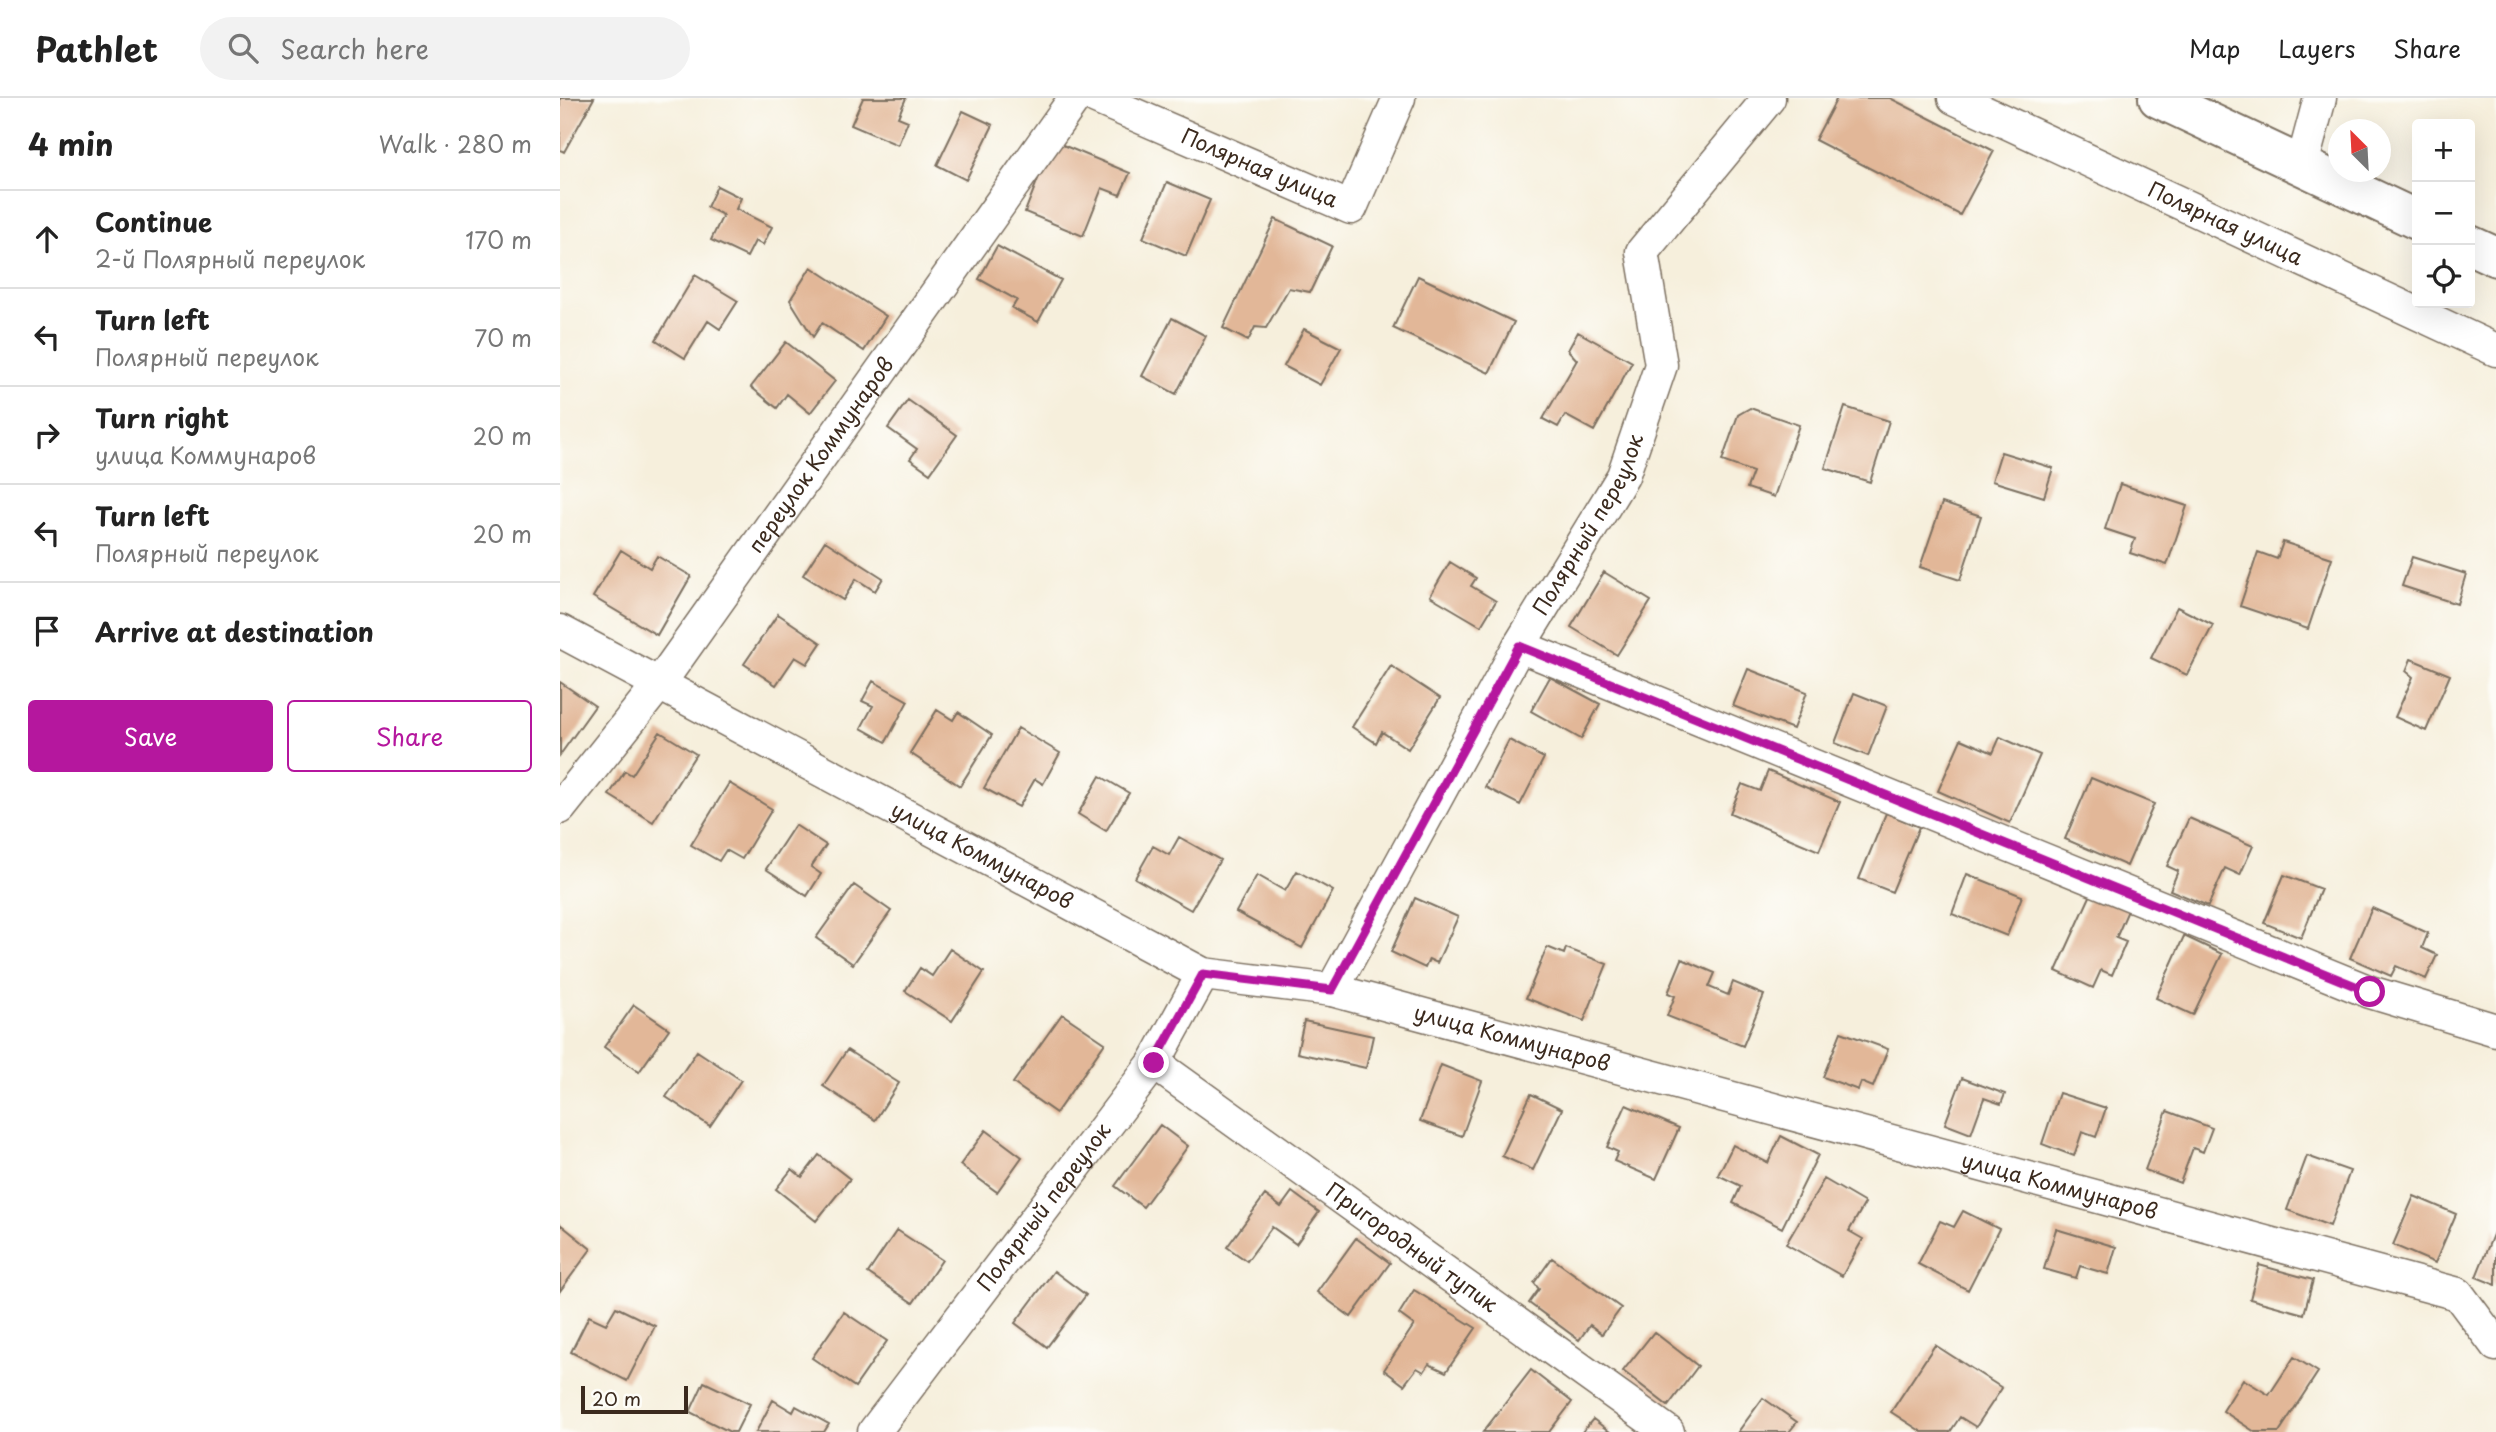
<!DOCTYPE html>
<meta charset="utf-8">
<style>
body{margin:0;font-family:"Playpen Sans",sans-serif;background:#f2f2f2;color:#222}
.controls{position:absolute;right:21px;top:21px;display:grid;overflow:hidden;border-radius:7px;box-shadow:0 7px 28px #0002}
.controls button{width:63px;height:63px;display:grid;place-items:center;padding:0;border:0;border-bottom:2px solid #e0e0e0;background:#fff;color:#222;font:35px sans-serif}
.compass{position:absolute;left:1768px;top:21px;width:63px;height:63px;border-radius:50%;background:#fff;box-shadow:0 7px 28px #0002;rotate:336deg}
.scale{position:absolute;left:21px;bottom:18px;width:107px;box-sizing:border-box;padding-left:7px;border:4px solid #3b2a1e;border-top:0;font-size:19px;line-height:24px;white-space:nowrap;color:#3b2a1e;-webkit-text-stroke:5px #fdfcf7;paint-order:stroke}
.stop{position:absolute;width:21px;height:21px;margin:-16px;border:5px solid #b5179e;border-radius:50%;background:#fff}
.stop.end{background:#b5179e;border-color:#fff;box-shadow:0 2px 7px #0008}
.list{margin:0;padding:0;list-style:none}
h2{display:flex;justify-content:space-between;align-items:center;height:91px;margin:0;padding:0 28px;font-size:30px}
h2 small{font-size:23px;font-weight:400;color:#767676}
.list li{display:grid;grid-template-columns:46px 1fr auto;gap:21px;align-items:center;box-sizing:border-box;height:98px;padding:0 28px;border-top:2px solid #e0e0e0}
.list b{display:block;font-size:26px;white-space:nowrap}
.list p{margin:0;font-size:23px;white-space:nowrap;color:#767676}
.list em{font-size:23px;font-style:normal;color:#767676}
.actions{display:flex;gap:14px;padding:21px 28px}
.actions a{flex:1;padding:16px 0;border:2px solid #b5179e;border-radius:7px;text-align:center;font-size:24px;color:#b5179e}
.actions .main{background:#b5179e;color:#fff}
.icon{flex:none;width:38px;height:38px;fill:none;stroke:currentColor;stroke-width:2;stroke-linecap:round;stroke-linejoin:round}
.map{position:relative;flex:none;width:1936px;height:1334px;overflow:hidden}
header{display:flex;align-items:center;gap:42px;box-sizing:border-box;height:98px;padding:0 35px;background:#fff;border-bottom:2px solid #e0e0e0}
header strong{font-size:33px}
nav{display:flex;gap:38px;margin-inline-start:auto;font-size:24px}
.search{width:490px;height:63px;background:#f2f2f2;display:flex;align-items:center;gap:18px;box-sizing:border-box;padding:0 24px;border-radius:38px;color:#767676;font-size:26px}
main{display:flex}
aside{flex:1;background:#fff}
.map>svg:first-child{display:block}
.building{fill:#e2b798}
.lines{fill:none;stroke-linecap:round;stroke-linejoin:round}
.minor-casing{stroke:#7c6f60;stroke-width:35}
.tertiary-casing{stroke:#7c6f60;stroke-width:42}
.minor{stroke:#fff;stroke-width:32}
.tertiary{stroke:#fff;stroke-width:38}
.route{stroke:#b5179e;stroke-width:9}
.labels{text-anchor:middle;stroke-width:6;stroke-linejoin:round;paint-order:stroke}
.street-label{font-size:21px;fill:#3b2a1e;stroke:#fdfcf7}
</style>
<header>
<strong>Pathlet</strong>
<div class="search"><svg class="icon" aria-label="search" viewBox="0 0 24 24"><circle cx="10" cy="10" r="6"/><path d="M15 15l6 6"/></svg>Search here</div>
<nav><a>Map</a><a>Layers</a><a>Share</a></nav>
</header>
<main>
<aside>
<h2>4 min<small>Walk · 280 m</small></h2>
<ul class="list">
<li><svg class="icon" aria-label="ahead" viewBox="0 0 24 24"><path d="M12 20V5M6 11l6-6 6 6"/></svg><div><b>Continue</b><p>2-й Полярный переулок</p></div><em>170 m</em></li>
<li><svg class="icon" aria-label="left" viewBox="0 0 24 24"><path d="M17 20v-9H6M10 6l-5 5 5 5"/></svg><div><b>Turn left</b><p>Полярный переулок</p></div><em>70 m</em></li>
<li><svg class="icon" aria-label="right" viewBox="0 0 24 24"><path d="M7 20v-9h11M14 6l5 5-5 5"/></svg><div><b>Turn right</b><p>улица Коммунаров</p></div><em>20 m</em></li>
<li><svg class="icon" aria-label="left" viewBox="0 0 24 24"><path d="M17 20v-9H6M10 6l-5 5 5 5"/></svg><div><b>Turn left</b><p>Полярный переулок</p></div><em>20 m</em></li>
<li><svg class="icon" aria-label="arrive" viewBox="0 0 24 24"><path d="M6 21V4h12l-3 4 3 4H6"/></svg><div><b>Arrive at destination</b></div></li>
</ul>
<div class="actions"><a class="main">Save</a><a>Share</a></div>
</aside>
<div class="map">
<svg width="1936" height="1334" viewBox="0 0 1936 1334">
<rect width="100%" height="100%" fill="#fdfcf7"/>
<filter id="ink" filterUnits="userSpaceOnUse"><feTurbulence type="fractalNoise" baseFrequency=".0143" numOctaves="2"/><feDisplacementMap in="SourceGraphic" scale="14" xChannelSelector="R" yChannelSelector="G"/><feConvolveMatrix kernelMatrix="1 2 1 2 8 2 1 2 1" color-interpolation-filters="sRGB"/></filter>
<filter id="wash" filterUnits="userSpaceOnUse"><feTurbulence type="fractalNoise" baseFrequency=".00686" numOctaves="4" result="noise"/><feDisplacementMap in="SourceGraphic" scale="28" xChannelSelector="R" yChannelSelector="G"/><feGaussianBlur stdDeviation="1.57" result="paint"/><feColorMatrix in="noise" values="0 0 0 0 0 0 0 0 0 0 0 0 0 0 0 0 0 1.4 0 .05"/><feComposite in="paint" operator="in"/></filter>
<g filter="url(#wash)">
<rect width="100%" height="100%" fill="#f6efdc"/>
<g id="blocks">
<path class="building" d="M0 0H34L4 54 0 52Z
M303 0H346L338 19 348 23 338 47 291 27Z
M1277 0H1330L1434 53 1400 117 1255 42Z
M403 13 433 27 406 82 377 67Z
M493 43 570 75 560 97 542 90 523 138 465 114Z
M607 84 650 102 626 158 583 140Z
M157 88 181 100 176 111 212 129 203 147 195 143 187 159 151 142 163 117 147 109Z
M715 121 772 148 750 194 729 190 706 230 695 229 688 243 663 230Z
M437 148 501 182 478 224 452 210 457 202 419 181Z
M251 169 326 218 304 253 262 225 253 239 230 202Z
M135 177 178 203 160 231 148 223 125 260 96 242Z
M858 178 954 224 929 275 833 230Z
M612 220 646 238 616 296 582 278Z
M744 231 781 250 760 287 724 268Z
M1018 234 1072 264 1034 333 1005 317 998 329 983 321 1017 262 1008 252Z
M226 244 275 283 250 315 227 296 217 310 191 289Z
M348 302 397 337 370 375 350 361 357 351 328 330Z
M1285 309 1329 323 1310 384 1265 370Z
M1190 310 1239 327 1214 399 1187 390 1193 374 1162 363 1178 317Z
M1441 354 1493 370 1484 399 1432 383Z
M1560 386 1627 408 1607 467 1570 455 1575 441 1545 431Z
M1382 405 1421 418 1400 482 1360 469Z
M265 443 323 480 315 493 296 481 283 502 243 477Z
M1723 444 1772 460 1748 531 1680 508 1698 454 1717 461Z
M61 452 90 470 97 458 131 478 97 537 33 499Z
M1852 459 1906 476 1897 506 1842 488Z
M890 464 916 480 911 488 936 503 921 528 870 498Z
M1044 474 1091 503 1057 557 1011 529Z
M1617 509 1653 527 1627 577 1591 560Z
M218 516 261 545 247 566 235 559 216 587 184 566Z
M1851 561 1890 577 1866 633 1835 619 1853 579 1846 573Z
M831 568 880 600 848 651 822 634 816 645 792 629Z
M1188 571 1247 594 1233 631 1173 608Z
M990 579 1040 606 1021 641 971 613Z
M313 583 348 603 326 644 301 630 313 608 302 603Z
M0 584 35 608 0 657Z
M1294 595 1327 608 1308 658 1275 645Z
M377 612 393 622 398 614 432 637 400 688 350 655Z
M458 630 500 655 483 686 475 681 459 709 424 690Z
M100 634 136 656 93 724 49 697 65 673 72 677Z
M1440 639 1480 657 1450 725 1378 693 1401 641 1433 655Z
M949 642 984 660 960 707 925 689Z
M1208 673 1280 704 1259 753 1170 715 1182 686 1200 693Z
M540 678 569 695 546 733 518 716Z
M1531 680 1594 706 1567 768 1505 741Z
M169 685 212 711 182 761 166 752 159 763 131 747Z
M1326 715 1359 729 1332 794 1299 781Z
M1629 720 1693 748 1680 777 1665 770 1648 808 1610 792 1618 773 1607 768Z
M235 727 266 747 251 769 261 776 247 798 206 771Z
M619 739 660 762 631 812 575 780 593 748 609 757Z
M737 773 773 793 742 850 676 814 697 777 725 793Z
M1407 776 1462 798 1447 838 1392 816Z
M1724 777 1761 791 1741 840 1704 825Z
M294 787 331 813 293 866 256 840Z
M1532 794 1569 810 1556 840 1566 844 1552 877 1541 872 1533 890 1496 873Z
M855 800 898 819 877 865 869 861 865 870 831 854Z
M1812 810 1868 835 1862 850 1877 857 1866 881 1836 868 1831 878 1790 860Z
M1624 838 1662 856 1633 917 1596 900Z
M987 849 1004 856 1006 850 1047 866 1024 923 966 900Z
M390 851 424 874 392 923 345 893 360 870 372 878Z
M1122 861 1155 875 1149 889 1168 897 1173 884 1204 897 1183 948 1107 918 1115 898 1108 895Z
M74 907 109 931 79 974 44 949Z
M502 916 545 945 496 1015 453 985Z
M744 923 813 938 806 970 737 955Z
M1281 934 1328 951 1313 989 1301 984 1298 992 1263 979Z
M287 952 339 985 315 1022 263 988Z
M137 953 181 982 150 1028 106 999Z
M881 967 922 983 902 1038 860 1023Z
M1402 980 1445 996 1441 1006 1424 1000 1411 1036 1385 1026Z
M1499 995 1546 1010 1536 1039 1522 1034 1514 1058 1482 1046Z
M971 996 1002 1011 973 1072 942 1058Z
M1066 1007 1119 1030 1096 1081 1054 1063 1058 1054 1047 1049Z
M1607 1013 1652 1030 1643 1054 1633 1050 1620 1085 1585 1072Z
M600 1027 628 1048 583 1109 555 1088Z
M426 1032 462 1059 437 1094 400 1067Z
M1221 1038 1258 1057 1222 1130 1173 1105 1181 1088 1158 1077 1173 1047 1208 1065Z
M259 1057 290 1081 256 1123 216 1091 232 1071 242 1079Z
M1747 1058 1790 1073 1770 1128 1727 1112Z
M1264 1081 1305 1105 1289 1133 1303 1141 1282 1178 1226 1146Z
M732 1094 759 1114 736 1146 712 1129 687 1163 667 1149 705 1097 721 1109Z
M1854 1098 1896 1116 1875 1165 1833 1147Z
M1403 1113 1439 1131 1408 1192 1358 1166 1380 1123 1394 1129Z
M0 1126 31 1151 0 1193Z
M1936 1129V1187L1916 1179Z
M1496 1131 1556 1149 1548 1176 1520 1168 1516 1180 1484 1171Z
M337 1132 382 1162 353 1205 308 1175Z
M796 1140 830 1165 791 1219 757 1194Z
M992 1160 1061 1210 1042 1236 1030 1227 1019 1242 969 1205 979 1191 974 1185Z
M1699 1167 1753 1182 1744 1216 1690 1201Z
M494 1173 526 1197 487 1249 455 1225Z
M854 1192 916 1230 886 1274 869 1266 864 1274 857 1270 844 1287 824 1272 854 1227 839 1216Z
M56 1209 95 1228 67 1283 11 1254 29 1218 46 1226Z
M284 1214 327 1243 295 1289 252 1260Z
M1094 1234 1138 1268 1108 1308 1063 1273Z
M1375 1247 1442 1290 1416 1329 1400 1319 1390 1334H1362L1331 1314Z
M1734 1259 1758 1274 1719 1334H1695L1663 1313 1683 1281 1709 1297Z
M971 1272 1012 1304 989 1334H923Z
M144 1284 190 1306 176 1334H170L130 1314Z
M1203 1300 1237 1324 1229 1334H1178Z
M213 1302 233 1314 236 1308 269 1326 264 1334H196Z
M1033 1321 1050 1334H1022Z"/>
</g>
</g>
<g filter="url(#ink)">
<use href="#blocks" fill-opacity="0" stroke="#7c6f60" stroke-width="2"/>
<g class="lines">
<defs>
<g id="minor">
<path id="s1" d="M536 0 791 110 839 0"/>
<path id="s2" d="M1394 0 1936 252"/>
<path d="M1742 67 1760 0"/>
<path id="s3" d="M0 533 643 876 772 892 1898 1196 1936 1247"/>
<path d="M959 548 1810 894 1936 932"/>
<path id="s4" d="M0 710 99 586 515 0"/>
<path id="s5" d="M772 892 959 548 1063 378 1101 267 1082 154 1209 0"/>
<path id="s6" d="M594 965 1108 1334"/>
<path id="s7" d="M314 1334 594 965 643 876"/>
</g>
<path id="tertiary" d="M1598 0 1857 122
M1910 147 1936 159"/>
</defs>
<use href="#minor" class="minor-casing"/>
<use href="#tertiary" class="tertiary-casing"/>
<use href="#minor" class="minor"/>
<use href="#tertiary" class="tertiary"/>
</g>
</g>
<g class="lines" filter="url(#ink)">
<path class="route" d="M594 965 643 876 772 892 959 548 1810 894"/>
</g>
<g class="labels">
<g class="street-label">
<text dy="7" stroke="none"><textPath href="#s1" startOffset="178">Полярная улица</textPath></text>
<text dy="7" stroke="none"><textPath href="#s2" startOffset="299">Полярная улица</textPath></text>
<text dy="7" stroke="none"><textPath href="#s4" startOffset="439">переулок Коммунаров</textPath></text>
<text dy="7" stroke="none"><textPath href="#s5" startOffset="532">Полярный переулок</textPath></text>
<text dy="7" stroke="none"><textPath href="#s3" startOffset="478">улица Коммунаров</textPath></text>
<text dy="7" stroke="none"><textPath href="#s3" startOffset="1045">улица Коммунаров</textPath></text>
<text dy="7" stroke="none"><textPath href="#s3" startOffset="1612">улица Коммунаров</textPath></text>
<text dy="7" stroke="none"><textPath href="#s7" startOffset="282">Полярный переулок</textPath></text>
<text dy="7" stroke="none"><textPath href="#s6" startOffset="317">Пригородный тупик</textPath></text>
</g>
</g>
</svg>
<div class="controls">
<button>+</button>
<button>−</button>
<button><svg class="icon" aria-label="locate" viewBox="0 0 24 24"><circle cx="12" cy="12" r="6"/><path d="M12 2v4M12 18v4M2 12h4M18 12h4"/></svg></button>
</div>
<svg class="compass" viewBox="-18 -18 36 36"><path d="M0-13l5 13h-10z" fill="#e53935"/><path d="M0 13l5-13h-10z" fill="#767676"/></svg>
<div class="scale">20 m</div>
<div class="stop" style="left:1810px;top:894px"></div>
<div class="stop end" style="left:594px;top:965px"></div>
</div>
</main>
